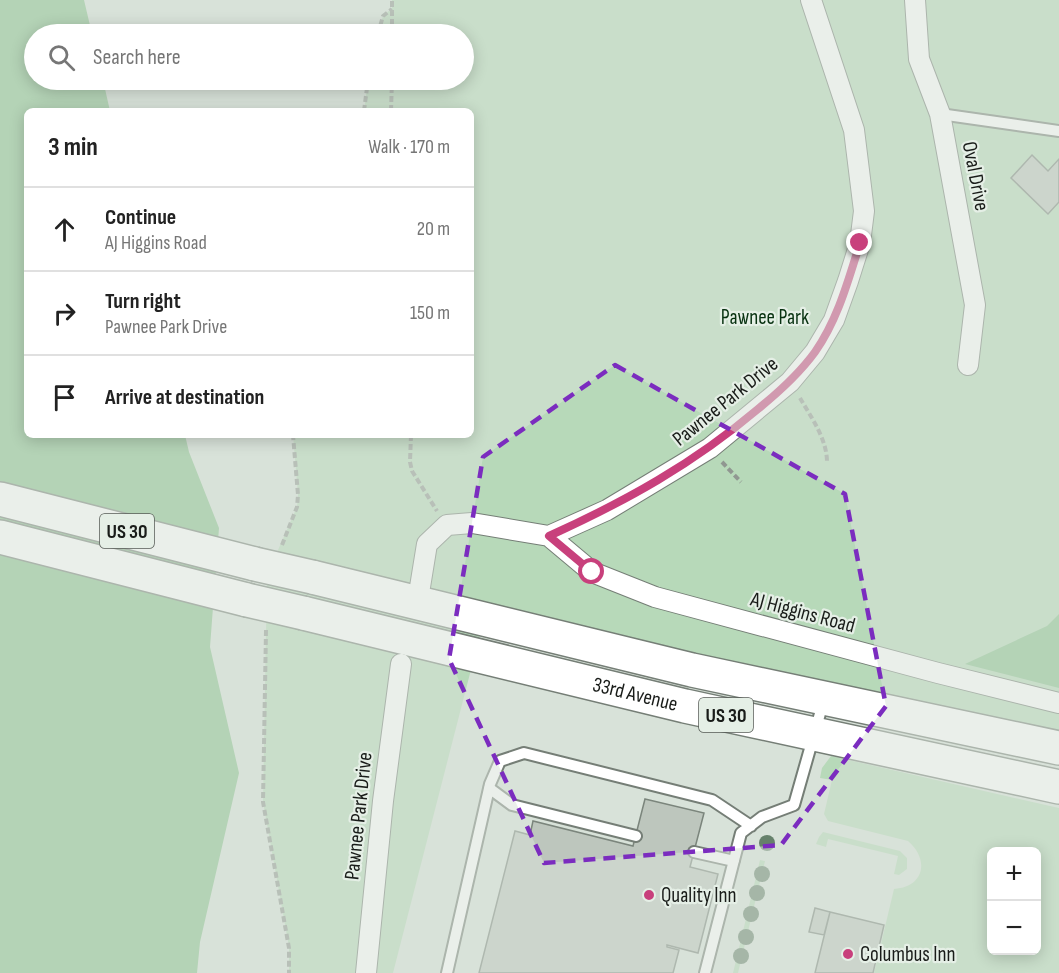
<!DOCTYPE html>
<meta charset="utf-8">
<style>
body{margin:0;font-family:"Sofia Sans Condensed",sans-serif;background:#f6f6f6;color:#222}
.controls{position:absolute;right:18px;bottom:18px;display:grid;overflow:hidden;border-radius:9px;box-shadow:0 3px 15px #0003}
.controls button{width:54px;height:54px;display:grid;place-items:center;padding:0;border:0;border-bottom:2px solid #e0e0e0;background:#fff;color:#222;font:30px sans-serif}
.stop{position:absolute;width:18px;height:18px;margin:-14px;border:4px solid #c8407c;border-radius:50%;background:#fff}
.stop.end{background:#c8407c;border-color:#fff;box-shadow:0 2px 6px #0008}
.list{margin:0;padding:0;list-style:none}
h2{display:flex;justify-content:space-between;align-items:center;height:78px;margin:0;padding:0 24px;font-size:26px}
h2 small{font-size:20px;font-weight:400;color:#767676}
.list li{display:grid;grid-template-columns:39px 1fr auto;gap:18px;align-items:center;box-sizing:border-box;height:84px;padding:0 24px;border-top:2px solid #e0e0e0}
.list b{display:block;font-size:22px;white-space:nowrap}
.list p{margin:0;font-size:20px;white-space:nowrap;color:#767676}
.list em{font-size:20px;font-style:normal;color:#767676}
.icon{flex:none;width:33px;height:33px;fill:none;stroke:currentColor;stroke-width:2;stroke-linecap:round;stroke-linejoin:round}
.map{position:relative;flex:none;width:1059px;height:973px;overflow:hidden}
.search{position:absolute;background:#fff;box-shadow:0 3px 15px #0003;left:24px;top:24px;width:450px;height:66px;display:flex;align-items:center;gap:15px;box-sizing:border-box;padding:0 21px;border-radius:33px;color:#767676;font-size:22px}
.panel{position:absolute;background:#fff;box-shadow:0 3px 15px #0003;left:24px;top:108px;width:450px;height:330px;border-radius:9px}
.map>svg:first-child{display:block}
.green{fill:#b7d9b9;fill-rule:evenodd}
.water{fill:#88c08d}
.building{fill:#bdc6bd;stroke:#7b857c;stroke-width:1.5}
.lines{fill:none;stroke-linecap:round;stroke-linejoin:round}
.lane-casing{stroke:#757e76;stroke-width:14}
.street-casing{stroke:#757e76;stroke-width:22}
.highway-casing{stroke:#757e76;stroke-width:36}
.path{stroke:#909791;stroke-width:4;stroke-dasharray:6 3;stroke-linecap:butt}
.lane{stroke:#fff;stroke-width:10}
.street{stroke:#fff;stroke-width:20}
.highway{stroke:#fff;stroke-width:33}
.highway-bridge-casing{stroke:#757e76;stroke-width:36;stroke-linecap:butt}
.highway-bridge{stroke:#fff;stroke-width:33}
.tree{fill:#66816b}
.route{stroke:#c8407c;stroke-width:8}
.marked{fill:none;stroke:#7b2cbf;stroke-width:4.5;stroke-dasharray:12 8;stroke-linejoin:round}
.poi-dot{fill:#c8407c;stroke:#e5efe6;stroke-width:2}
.labels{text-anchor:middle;stroke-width:4.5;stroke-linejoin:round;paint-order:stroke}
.shield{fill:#e5efe6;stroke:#565b56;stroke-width:1.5}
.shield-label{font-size:20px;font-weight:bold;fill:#191c19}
.street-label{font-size:21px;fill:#191c19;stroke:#e5efe6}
.park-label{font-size:21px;fill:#083211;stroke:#e5efe6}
.poi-label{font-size:21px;fill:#191c19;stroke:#e5efe6;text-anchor:start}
</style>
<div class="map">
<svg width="1059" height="973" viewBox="0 0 1059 973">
<rect width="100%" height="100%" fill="#d8e2d9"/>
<path class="green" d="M392 0H1059V748L484 619 393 973H289V947L263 802 267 575 297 507 298 495 293 435H471V111H364L368 80H464V34H378L383 16 392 8Z
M831 756 1059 808V973H874L894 889C924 887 930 860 908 841L828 821 824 814 832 780 820 778 822 768ZM992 852H1036V950H992Z
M823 832 900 851 907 858V869L899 875 894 874 898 856 828 839 826 847 816 844 819 837Z
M760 860 765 861 738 973H733Z"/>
<path class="water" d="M0 0H84L92 34H34V80H103L110 111H27V435H185L189 452 219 528 210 647 239 773 200 942 197 973H0Z
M1059 614V688L965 664 1047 626Z"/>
<path class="building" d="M1032 155 1048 171 1059 159V202L1048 214 1011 178Z
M645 799 704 813 690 867 718 874 698 953 667 945V947L679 950 673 973H479L515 831 530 835 533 821 633 846Z
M815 908 830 912 824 935 809 932Z
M830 912 884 925 873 973H815Z"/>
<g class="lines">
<defs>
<path id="lane" d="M940 114 1059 131
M489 788 512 805 636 836
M694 852 734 861
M447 973 490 784 500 761 524 753 712 800 751 826
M705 973 741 833 762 817 794 805 823 703"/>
<path id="street" d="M915 0 919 59 940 114 975 305 968 365
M549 536 592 572 655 597 938 673 1059 703
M420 587 427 544 447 525 472 523 549 536 607 510 710 448 790 382 815 352 834 320 848 281 860 243 864 211 854 130 811 0
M366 973 383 801 401 664"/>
<g id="highway">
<path d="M0 499 255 564"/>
<path d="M0 537 247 600"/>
<path d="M312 577 692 670 1059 748"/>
<path id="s1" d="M303 613 685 706 1059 787"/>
</g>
</defs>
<use href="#lane" class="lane-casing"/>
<use href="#street" class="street-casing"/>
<use href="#highway" class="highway-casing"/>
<path class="path" d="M378 34 383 16 392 9
M392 34V0
M364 111 368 80
M391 111 392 80
M800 398C811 417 827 439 827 462
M411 435 410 462 412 471 437 511
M722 462 741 482
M282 545 297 507 298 495 293 435
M266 630 263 802 289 948V973"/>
<use href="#lane" class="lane"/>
<use href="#street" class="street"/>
<use href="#highway" class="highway"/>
<defs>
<path id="highway-bridge" d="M255 564 312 577
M247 600 303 613"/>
</defs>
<use href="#highway-bridge" class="highway-bridge-casing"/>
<use href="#highway-bridge" class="highway-bridge"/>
</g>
<g class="tree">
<circle cx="767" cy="843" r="8"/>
<circle cx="762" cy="874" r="8"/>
<circle cx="757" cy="893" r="8"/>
<circle cx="751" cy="914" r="8"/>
<circle cx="746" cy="937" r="8"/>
<circle cx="741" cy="956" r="8"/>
</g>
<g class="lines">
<path class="route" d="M592 572 549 536C626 501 693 464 758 409 779 392 799 374 815 352 838 319 848 281 860 243"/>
</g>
<path d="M0 0H1059V973H0ZM615 365 845 494 886 706 781 845 544 863 449 659 483 457Z" fill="#d8e2d9" fill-opacity=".55" fill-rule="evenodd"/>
<path class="marked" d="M615 365 845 494 886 706 781 845 544 863 449 659 483 457Z"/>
<g class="poi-dot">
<circle cx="649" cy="895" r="6"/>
<circle cx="848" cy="954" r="6"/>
</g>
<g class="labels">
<g class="shield">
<rect x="100" y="514" width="54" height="34" rx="4.5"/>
<rect x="699" y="698" width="54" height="34" rx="4.5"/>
</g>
<g class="shield-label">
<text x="127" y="538">US 30</text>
<text x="726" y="722">US 30</text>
</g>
<g class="street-label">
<text transform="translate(976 176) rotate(79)" y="7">Oval Drive</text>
<text transform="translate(725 401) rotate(-39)" y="7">Pawnee Park Drive</text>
<text transform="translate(803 612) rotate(15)" y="7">AJ Higgins Road</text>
<text dy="7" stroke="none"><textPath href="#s1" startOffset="342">33rd Avenue</textPath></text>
<text transform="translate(358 816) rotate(-84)" y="7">Pawnee Park Drive</text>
</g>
<g class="park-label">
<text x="765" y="324">Pawnee Park</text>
</g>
<g class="poi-label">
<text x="661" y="902">Quality Inn</text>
<text x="860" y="961">Columbus Inn</text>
</g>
</g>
</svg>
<div class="controls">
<button>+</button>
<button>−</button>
</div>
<div class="stop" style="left:592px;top:572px"></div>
<div class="stop end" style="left:860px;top:243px"></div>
<div class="search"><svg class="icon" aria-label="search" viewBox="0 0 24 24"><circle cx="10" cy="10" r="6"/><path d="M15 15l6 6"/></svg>Search here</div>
<section class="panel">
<h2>3 min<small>Walk · 170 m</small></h2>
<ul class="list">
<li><svg class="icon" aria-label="ahead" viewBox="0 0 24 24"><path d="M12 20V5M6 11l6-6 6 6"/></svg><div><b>Continue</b><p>AJ Higgins Road</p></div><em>20 m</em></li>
<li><svg class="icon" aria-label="right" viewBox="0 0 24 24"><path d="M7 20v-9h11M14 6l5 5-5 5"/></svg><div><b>Turn right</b><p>Pawnee Park Drive</p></div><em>150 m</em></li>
<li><svg class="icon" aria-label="arrive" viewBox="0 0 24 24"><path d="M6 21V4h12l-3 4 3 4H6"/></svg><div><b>Arrive at destination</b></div></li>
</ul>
</section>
</div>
